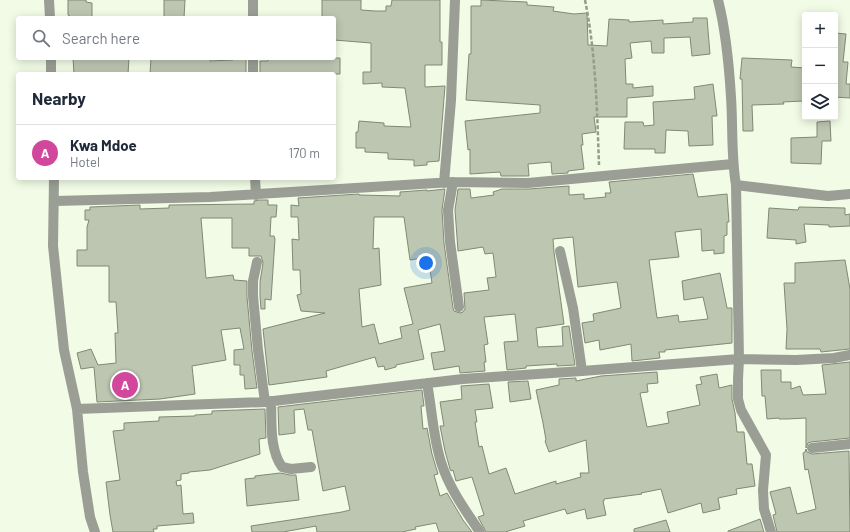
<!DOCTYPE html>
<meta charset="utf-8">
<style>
body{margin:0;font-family:Barlow,sans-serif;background:#f6f6f7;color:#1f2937}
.controls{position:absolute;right:12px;top:12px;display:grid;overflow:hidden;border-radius:4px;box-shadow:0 2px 10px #0003}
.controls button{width:36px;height:36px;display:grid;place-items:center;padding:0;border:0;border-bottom:1px solid #e0e1e3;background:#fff;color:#1f2937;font:20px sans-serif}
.you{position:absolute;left:426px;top:263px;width:14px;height:14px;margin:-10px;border:3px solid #fff;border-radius:50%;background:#1a73e8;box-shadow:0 0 0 6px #1a73e833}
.badge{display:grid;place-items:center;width:26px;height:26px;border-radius:50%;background:#2563eb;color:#fff;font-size:13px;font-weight:700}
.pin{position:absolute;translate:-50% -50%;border:2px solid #fff;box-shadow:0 1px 4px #0006}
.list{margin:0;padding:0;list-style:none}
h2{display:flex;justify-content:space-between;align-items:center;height:52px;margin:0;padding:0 16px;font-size:17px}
h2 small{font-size:13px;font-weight:400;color:#747a83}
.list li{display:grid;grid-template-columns:26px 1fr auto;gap:12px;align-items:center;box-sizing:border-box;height:56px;padding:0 16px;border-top:1px solid #e0e1e3}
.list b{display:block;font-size:15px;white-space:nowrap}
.list p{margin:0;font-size:13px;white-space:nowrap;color:#747a83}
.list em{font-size:13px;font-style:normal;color:#747a83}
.icon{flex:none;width:22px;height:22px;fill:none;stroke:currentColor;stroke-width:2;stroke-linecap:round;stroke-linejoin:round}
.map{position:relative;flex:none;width:850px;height:532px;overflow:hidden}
.search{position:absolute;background:#fff;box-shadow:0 2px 10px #0003;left:16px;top:16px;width:320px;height:44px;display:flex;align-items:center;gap:10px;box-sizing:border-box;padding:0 14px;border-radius:4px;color:#747a83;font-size:15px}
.panel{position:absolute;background:#fff;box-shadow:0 2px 10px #0003;left:16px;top:72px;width:320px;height:108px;border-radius:4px}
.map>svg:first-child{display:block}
.building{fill:#bdc6b1;stroke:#818975;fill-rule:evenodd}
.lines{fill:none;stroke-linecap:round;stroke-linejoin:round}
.path{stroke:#949c8c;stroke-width:2.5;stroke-dasharray:4 2;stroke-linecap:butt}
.minor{stroke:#9a9e95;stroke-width:10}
</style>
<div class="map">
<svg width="850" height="532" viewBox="0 0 850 532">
<rect width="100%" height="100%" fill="#f1fbe5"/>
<path class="building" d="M68 0H86V2L92 3V18H70V16L68 15Z
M164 0H185L184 18H164Z
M322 0H361V10L375 11H386V6H391L392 0H440V42H442V65H425V87L445 86 439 161 427 162V165L414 166V160L388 159V153L365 152V148H356V132H358L359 121 384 123V126L411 127 405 88 382 87V83L363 84V72H371V43L334 40V18H322Z
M481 0 527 2V5L554 7 553 11 574 14 587 13 588 45 607 46 609 19 629 20V22L663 20V24L693 22V18H707L710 54 692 56 690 37 664 38V53H652L651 41 630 43 632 58 625 59 626 84H633V88L653 86V96L627 98V117H594L596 132 582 134 583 145H581L584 169 568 171V173L552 174 551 162 528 164 529 176H501L500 172 470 174V149L468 150 465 121 540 113V105L466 100 469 54H471V6H481Z
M835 33 846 34 843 62H848L846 84H850V98L835 97Z
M73 58H129L128 74H74Z
M151 58H211L210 61 233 60V58H246V74H150Z
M268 58H340V74H260V61H268Z
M742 58 792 60 791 67 805 68V92H803V101L783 102 784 104 752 105 753 131H743L742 79H740Z
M713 84 717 116H712L713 145 689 146 688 131 666 130 665 153H655V149H624L625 122H643L644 126 654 125 653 102 695 99 694 87Z
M830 121 831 141H822L821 164 791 163V138L817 137V122Z
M693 174 698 197 727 194 729 222H727V235L724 236V253L714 254V250L702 251 701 229 675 232 679 257 649 260 657 318 678 315 679 322 708 319 703 297 684 300 682 281 720 273 727 308H732V343L665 350V352H659L660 358 632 361 631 344 600 350 599 340 585 343 582 323 594 321 593 314 621 308 617 282 578 287 573 237 553 239 554 252 564 324 536 328 538 347 563 346 562 327 569 326 575 365 557 366V364L526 366V368L507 370 504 342 518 341 515 314 484 317 488 344 484 345 486 362H484L485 371 460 373 459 366 434 370 431 353 445 351 440 324 418 330 424 359 396 365V367L385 370 384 366 378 367 375 357 326 371 327 377 269 385 263 329 325 313 301 311 297 295 301 294 300 270H293L292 239 299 240 298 217H291V205L299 206 298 198 359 194V195L400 196V192L427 190V191L445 189 442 210 444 243 453 308 454 311 460 313 463 312 465 309 464 293 489 290 487 278 496 277 493 253 485 254 483 247 458 251 455 210 458 189H470L471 198 494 195 493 192 502 189H529L569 186V195L584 194V199L606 197 605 193H611L609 182ZM374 217H404L410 260 428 257 432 283 404 288 413 324 400 327 402 338 379 344 374 324 362 327 359 289 381 285 379 248 373 249Z
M259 200H268V205H277L276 217H271L270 236H274L275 239 271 300 265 299V309H261L260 296V282L263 263 261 256H249V248H232V218H201L206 278 233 275 234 280 247 281V297L252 351 257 388 245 389 244 375H240V365H234V350L244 349 240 328 221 330 226 360 192 366 195 394 160 399 97 402 94 367 81 369 77 353 91 349 98 365 116 363 115 333H118L116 302H109V266H77V250H87V227L89 220H85V210H90V207L140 205V209L169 208V205L254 204V201Z
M799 207 845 208V215L850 214V226L829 227V225L804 224 806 242 796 244V240L767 238 769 208 798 210Z
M845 260 850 289V349L821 352 820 349H786L787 329 784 283H795V263Z
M850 362V438L811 442 808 443 806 448V418L787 419H779V418L767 419 765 396H762L761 370H781V382H791V389L800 386 803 395 826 394 822 365Z
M657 372 658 383 647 384 648 392 640 393 647 427 669 423 667 412 700 405 696 385 702 384 700 377 717 374 719 388 732 385V399L735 413 737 432H744L747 464H752L755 486 736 489 737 494 718 498 720 509 703 513 701 503 668 513 661 489 641 493 642 494 604 499V501H603L606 515 587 519 585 509 567 514 565 509 523 521 525 526 505 532H486L478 517 484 515 472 477 456 481 453 470 451 471 450 469 445 451 440 426H444L440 402 462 399 461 386 489 384 493 408 475 410 477 422H475L479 447 482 446 489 474 506 468 515 494 556 481V484L581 477 580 473H589L586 440 549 452 545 441 546 440 543 423 536 390 559 385V379L576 378V381L601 376Z
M528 381 531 399 510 402 508 382Z
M422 390 424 406H421L423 429 427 428 432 454 438 474 434 475 440 496 447 493 463 520 472 532H439L436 523 415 527 416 529 402 532H317L316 526 283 532H252L251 526 342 512 350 510 345 486 323 491 312 430H308L304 409 294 410 295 433 279 435 278 407Z
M265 409 266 438 259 439 260 454 210 470 189 472V473L181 474V480L176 481 177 486 181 485 183 514 193 513 194 523 157 526V529H153L154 532H113L110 515 106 482 120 480 113 431 124 430V423L159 421V417L195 416V415L212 414V411Z
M806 449 807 452 812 454 849 451 850 532H777L773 515 776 514 770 492 790 487 797 514 816 509 808 469 805 470 803 453 805 452Z
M280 473 290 475H296L299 500 247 506 245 479 255 478V476Z
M760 519 764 532H728V531Z
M666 520 670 532H634V529Z"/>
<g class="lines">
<path class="path" d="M585 0C596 54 597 111 599 165"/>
<path class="minor" d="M49 0 50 18
M718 0C726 31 729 64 731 97 733 126 731 156 736 185L739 359 738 379V399L741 410 766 455 763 490 764 509 771 532
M253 18V0
M51 58V74
M253 58V74
M54 178 53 246 64 350 77 409 83 472 90 517 95 532
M255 178 256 195
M453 182 448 210 450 242 459 307
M444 183 451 100 455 0
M736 185 828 196 850 194
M55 201 210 197 453 182 528 183 733 164
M560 251 573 308 582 371
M257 262 253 281V296L258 350 265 402
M427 383C432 410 433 437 441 462 449 488 465 510 480 532
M271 401C272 422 269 448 282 467L291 469 311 467
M77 409 265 402 463 379 582 371 739 359 796 360 834 358 850 355
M812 448 850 444"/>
</g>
</svg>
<div class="controls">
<button>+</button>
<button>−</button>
<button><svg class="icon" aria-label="layers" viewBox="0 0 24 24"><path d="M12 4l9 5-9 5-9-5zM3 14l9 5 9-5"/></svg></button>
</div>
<div class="you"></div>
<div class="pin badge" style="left:125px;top:385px;background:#d1479c">A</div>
<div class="search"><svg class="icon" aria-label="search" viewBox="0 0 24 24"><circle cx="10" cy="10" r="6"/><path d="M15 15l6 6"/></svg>Search here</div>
<section class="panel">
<h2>Nearby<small></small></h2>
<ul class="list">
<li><span class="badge" style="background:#d1479c">A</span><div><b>Kwa Mdoe</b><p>Hotel</p></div><em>170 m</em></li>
</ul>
</section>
</div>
